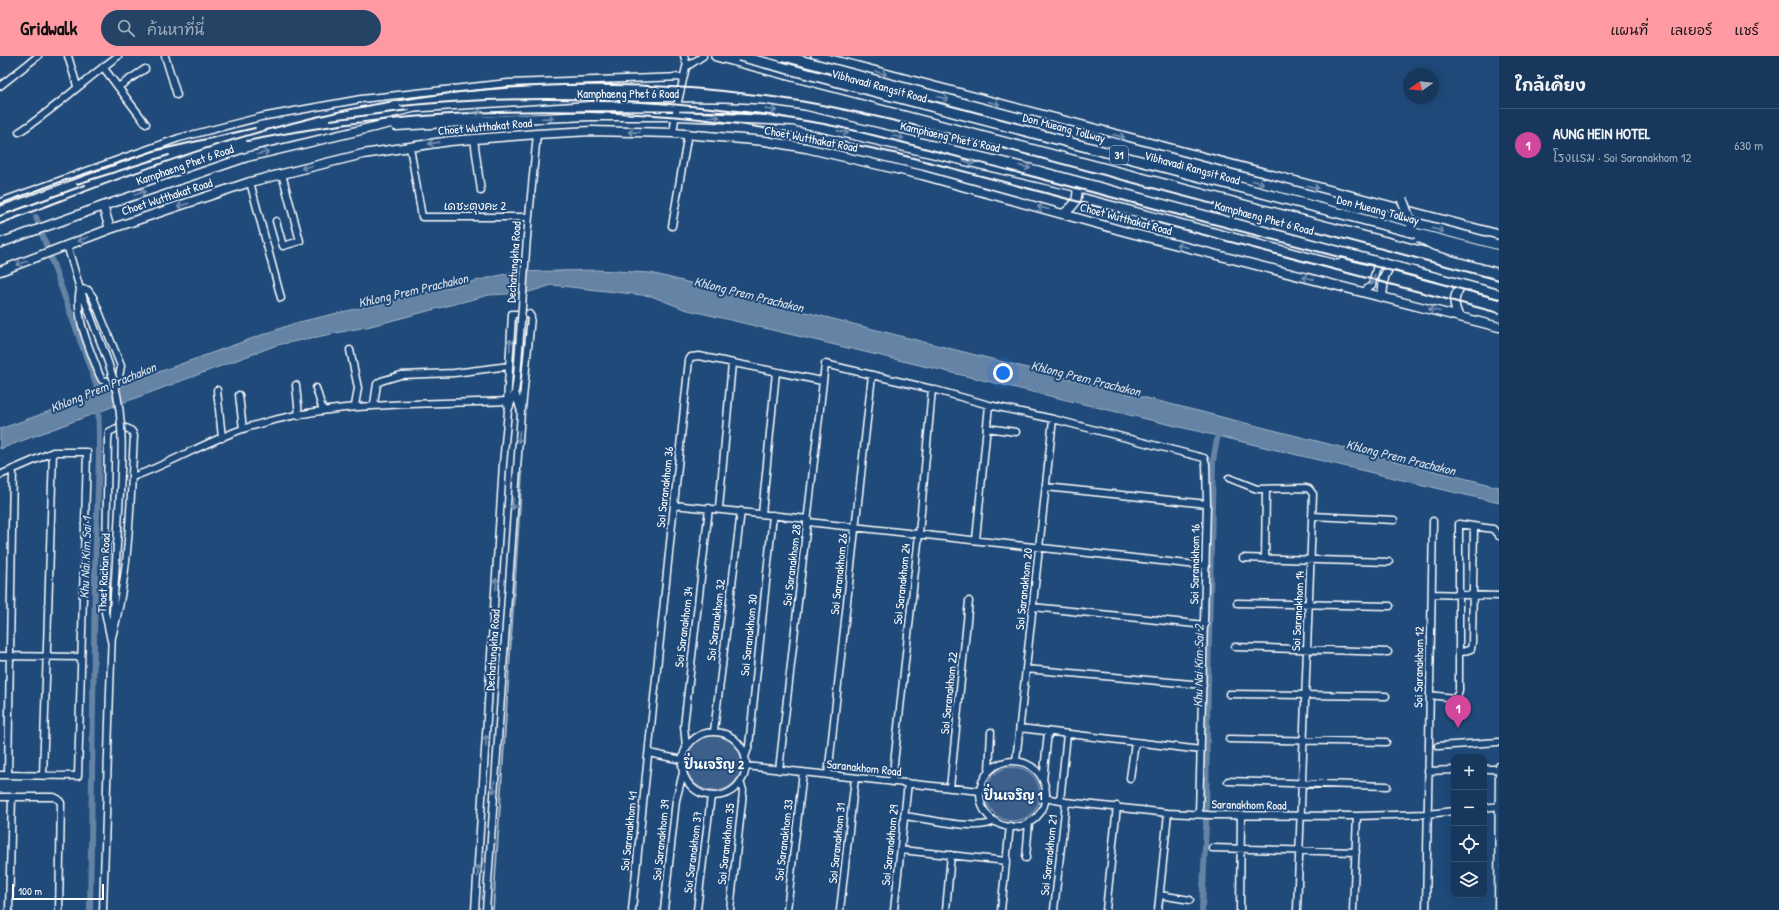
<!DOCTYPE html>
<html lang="th">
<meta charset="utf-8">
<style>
body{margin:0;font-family:"Patrick Hand","Playpen Sans Thai",sans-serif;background:#244365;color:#f1f3f6}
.controls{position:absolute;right:12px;bottom:12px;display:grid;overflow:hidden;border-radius:8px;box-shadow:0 4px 16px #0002}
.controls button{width:36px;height:36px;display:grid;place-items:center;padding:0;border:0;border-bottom:1px solid #365272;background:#17385c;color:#f1f3f6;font:20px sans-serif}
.compass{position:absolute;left:1403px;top:12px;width:36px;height:36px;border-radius:50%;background:#17385c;box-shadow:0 4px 16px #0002;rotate:256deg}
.scale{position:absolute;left:12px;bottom:10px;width:92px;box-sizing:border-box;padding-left:4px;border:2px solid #fff;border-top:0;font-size:11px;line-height:14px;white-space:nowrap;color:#fff;-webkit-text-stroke:3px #1f4a7a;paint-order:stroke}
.you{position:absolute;left:1003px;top:317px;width:14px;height:14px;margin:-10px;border:3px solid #fff;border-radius:50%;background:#1a73e8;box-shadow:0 0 0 6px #1a73e833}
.badge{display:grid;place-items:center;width:26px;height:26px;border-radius:50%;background:#ff9aa2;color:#fff;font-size:13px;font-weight:700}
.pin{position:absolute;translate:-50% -33px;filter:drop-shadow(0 1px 2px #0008)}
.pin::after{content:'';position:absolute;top:21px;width:14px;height:12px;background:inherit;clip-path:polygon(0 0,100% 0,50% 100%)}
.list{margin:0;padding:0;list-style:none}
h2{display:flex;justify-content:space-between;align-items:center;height:52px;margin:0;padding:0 16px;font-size:17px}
h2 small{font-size:13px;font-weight:400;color:#9eacbb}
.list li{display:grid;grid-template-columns:26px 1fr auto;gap:12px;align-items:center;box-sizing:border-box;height:72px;padding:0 16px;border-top:1px solid #365272}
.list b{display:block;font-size:15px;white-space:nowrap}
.list p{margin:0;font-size:13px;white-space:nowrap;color:#9eacbb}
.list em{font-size:13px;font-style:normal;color:#9eacbb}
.icon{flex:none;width:22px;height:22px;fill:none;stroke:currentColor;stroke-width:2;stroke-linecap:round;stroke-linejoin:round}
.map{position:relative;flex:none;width:1499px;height:854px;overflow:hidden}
header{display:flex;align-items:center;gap:24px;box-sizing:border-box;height:56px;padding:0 20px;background:#ff9aa2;color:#111}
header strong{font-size:19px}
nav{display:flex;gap:22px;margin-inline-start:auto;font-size:14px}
.search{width:280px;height:36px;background:#244365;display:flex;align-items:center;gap:10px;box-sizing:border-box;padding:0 14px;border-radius:22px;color:#9eacbb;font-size:15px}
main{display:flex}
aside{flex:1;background:#17385c}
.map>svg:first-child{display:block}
.green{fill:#3c618b;stroke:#9eb0c5}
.water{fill:#6583a4;stroke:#a3b5c8}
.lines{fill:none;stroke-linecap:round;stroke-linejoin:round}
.stream{stroke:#a3b5c8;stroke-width:2}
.canal{stroke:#6583a4;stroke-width:6}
.minor-casing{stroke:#fff;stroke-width:9}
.major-casing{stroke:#fff;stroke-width:11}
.highway-casing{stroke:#fff;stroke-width:12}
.minor{stroke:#1f4a7a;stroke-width:6}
.major{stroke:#1f4a7a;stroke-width:8}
.highway{stroke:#1f4a7a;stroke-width:9}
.rail{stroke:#fff;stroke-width:2}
.minor-bridge-casing{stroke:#fff;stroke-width:9;stroke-linecap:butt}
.highway-bridge-casing{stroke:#fff;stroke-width:12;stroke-linecap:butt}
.minor-bridge{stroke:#1f4a7a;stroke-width:6}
.highway-bridge{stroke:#1f4a7a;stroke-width:9}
.oneway{stroke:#7992af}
.labels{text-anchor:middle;stroke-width:4;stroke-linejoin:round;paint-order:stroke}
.shield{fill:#1f4a7a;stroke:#bcc9d7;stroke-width:1}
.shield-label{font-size:11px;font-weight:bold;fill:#fff}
.street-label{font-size:12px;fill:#fff;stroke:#1f4a7a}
.water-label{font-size:13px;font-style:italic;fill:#d8e0e8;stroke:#1f4a7a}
.neighbourhood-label{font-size:13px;font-weight:bold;fill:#fff;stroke:#1f4a7a}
</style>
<header>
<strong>Gridwalk</strong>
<div class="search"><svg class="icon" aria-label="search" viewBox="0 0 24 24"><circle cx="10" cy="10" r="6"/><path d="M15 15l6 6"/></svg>ค้นหาที่นี่</div>
<nav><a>แผนที่</a><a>เลเยอร์</a><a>แชร์</a></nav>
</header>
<main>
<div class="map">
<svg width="1499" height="854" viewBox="0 0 1499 854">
<rect width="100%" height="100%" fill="#1f4a7a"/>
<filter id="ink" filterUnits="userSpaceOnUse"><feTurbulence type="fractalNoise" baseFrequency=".025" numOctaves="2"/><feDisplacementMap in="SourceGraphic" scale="8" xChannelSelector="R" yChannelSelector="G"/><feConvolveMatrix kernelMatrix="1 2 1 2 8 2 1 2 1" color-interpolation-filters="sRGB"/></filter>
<g filter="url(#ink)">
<path class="green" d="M686 707a28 28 0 1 1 56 0a28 28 0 1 1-56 0Z
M986 738a27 27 0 1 1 54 0a27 27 0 1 1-54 0Z"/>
<path class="water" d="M598 214 651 217 1499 431V447L684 253 651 240 552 229 526 237 489 239 371 270 277 289 0 393V373L295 267 514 216Z"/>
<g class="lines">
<path class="stream" d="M493 854 522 417"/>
<path class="canal" d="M36 161 97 331C102 394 96 456 95 519 93 630 92 742 90 854
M1202 854 1206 769 1207 671 1213 405 1219 372"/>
<defs>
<path id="minor" d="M68 0 77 30
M165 0 177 39
M684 0 687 9
M103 11 146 68
M0 30 38 0
M118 31 145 13
M19 76C54 54 84 24 118 0
M673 77 677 50 686 11 703 0
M474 83 481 135
M410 91 422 161H528
M250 126 281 242
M0 146 179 82 261 61 361 43 508 27 683 21
M276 165 283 190 300 185 282 118
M672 170 688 77
M527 181 537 78
M67 189 80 233 89 256
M80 233 88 234 93 241 121 310 119 321 107 325 102 324 99 318C90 292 74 262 80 233Z
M1363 236 1372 229 1377 209
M350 294 358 332 355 350
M296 329 299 360
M316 332 323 355
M217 334 222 382
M239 339 243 373
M374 348 377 328 381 325 401 319 454 317 509 310
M507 348 512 258H529L531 261 522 353
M119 371C126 372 132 372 134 380 130 448 130 519 111 585L105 556 108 384 109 376Z
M987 372 1016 376
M0 419 53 396H87L78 720 0 719
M135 420C171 407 204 387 240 374 326 344 418 349 507 345
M1229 422 1257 433 1306 432 1309 433 1313 438 1297 854
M1046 431 1207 448
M674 449 808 463
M719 452 732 307
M762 458 776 316
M1312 460 1394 464
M808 466 1206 510
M976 484 989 349
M1243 502 1389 506
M1265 503 1266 434
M1432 538 1499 540
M1237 547 1390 550
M1033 551 1205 569
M1235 591 1388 596
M1459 597 1471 593 1472 587 1474 471
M0 600 80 601
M1026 613 1203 629
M1229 638 1386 640
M1430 639 1454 642 1457 640 1459 634V468L1493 473 1499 480
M1020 672 1201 694
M714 675 741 455
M682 708a32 32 0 1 1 64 0a32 32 0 1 1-64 0Z
M1229 683 1386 686
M1438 690 1499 686
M686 691 684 670 709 452
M649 697 682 704
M745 701 749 690 773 459
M1016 705 1053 363
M980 738a33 33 0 1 1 66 0a33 33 0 1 1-66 0Z
M746 710 980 735
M1484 713H1499
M779 714 825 308 932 333 989 349 1053 363 1204 402 1206 408 1207 448 1199 758
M989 715 991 676
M1428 715 1454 714
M8 719 13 413
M828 719 872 319
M43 720 53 396
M1130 722 1135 686
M1043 725 1048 676
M1228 725 1387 730
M892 726 919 478 932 333
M950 732 969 545
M0 741H54L58 743 61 747 59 854
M1045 742 1066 746 1168 757 1209 759 1357 760 1428 758 1454 755
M1060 745 1067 678
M1484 752 1499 750
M904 760C924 762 980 776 994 765
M1212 792 1356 796
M901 794 1007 805
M1026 802 1029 766
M1160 839 1190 844
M9 854 12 741
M103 854 112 573 118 472
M475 854 503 408 508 355 515 336 517 321
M486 854 521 356 515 336
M632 854 689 304 691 301 699 300 822 325
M664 854 676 744 683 717
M697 854 711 740
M730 854 742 746 743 734 740 726
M787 854 803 716
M840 854 855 722
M894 854 908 727
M946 854 951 799
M1001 854 1010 770
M1054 854 1066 746
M1106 854 1117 750
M1158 854 1168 757
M1240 854 1241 759
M1353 854 1357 760
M1426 854 1433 465
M1498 854 1499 710"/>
<path id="major" d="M396 70 516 63 590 60H675L793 65 1077 131 1337 199
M103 150 110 173
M1063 158C1074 150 1079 145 1077 131
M0 187 103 150 247 101 416 61 590 50 724 51 763 53 804 59 1040 115 1499 238
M0 215 110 173 250 126 363 98 450 85 537 78 591 75 673 77 765 85 806 92 922 119 1127 176 1499 271
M1382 241 1384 221 1389 211
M1459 261C1453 249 1453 242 1460 231"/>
<path id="highway" d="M716 0 1427 186
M816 0 1499 179"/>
</defs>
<use href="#minor" class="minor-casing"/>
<use href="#major" class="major-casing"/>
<use href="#highway" class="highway-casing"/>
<use href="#minor" class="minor"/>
<use href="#major" class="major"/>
<use href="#highway" class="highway"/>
<path class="rail" d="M401 50C543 36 684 43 824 68 850 73 875 80 901 86L1499 243
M330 64 409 54
M247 85C388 56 537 49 681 61 754 68 826 82 898 98L1499 257
M77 128 169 99
M0 148 63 125 154 95 255 72
M0 160 85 129
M0 168C109 126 218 83 333 57 480 24 644 20 793 44 845 52 895 65 946 77L1499 224"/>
<defs>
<path id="minor-bridge" d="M89 256C97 279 108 302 114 326 127 373 120 424 118 472
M517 321 527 181"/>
<path id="highway-bridge" d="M739 0 1499 199
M784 0 1499 189
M1402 143 1412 170
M1419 181 1434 189 1499 207"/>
</defs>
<use href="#minor-bridge" class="minor-bridge-casing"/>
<use href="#highway-bridge" class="highway-bridge-casing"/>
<use href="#minor-bridge" class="minor-bridge"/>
<use href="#highway-bridge" class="highway-bridge"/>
</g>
<defs><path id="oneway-shaft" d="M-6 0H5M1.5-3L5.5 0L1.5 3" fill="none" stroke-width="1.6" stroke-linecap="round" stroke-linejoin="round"/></defs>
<g class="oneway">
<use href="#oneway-shaft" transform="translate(881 17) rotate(15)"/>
<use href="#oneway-shaft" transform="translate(943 42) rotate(15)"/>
<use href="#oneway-shaft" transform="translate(994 47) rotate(15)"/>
<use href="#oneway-shaft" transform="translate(771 54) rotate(8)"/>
<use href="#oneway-shaft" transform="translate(476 56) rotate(-5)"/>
<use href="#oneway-shaft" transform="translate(714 61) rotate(1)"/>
<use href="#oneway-shaft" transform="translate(548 62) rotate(-2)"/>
<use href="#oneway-shaft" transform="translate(634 76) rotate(-179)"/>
<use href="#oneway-shaft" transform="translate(843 76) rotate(13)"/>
<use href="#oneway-shaft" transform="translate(1119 80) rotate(15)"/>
<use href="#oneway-shaft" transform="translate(898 81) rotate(14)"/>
<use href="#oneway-shaft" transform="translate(434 87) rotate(172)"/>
<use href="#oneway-shaft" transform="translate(263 97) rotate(-14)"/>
<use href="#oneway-shaft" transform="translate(969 106) rotate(13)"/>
<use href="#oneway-shaft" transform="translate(307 111) rotate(165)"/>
<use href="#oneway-shaft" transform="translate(1025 111) rotate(13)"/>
<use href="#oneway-shaft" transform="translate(1258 126) rotate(15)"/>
<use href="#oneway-shaft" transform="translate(1313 131) rotate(14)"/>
<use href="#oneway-shaft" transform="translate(140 137) rotate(-19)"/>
<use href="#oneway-shaft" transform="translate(183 149) rotate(162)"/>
<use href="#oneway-shaft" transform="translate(1043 152) rotate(-165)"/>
<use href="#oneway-shaft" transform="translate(1438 174) rotate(15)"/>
<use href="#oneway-shaft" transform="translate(83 183) rotate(159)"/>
<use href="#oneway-shaft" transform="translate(1182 190) rotate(-166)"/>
<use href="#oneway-shaft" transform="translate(22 207) rotate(158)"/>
<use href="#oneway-shaft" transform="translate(1308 222) rotate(-166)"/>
<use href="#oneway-shaft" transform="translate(1373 224) rotate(113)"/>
<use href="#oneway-shaft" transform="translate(1434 254) rotate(-166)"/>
<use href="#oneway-shaft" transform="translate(510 289) rotate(-87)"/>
<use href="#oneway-shaft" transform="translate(519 381) rotate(96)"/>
<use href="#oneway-shaft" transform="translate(513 448) rotate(94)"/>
<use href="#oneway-shaft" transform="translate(496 528) rotate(-87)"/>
<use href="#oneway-shaft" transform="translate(486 685) rotate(-87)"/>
<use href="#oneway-shaft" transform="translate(494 731) rotate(94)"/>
<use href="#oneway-shaft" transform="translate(478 815) rotate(-86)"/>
</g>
</g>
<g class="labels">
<rect class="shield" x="1110" y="90" width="18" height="18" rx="3"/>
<g class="shield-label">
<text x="1119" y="103">31</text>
</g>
<g class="street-label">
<text transform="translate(879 30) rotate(15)" y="4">Vibhavadi Rangsit Road</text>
<text x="628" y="42">Kamphaeng Phet 6 Road</text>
<text transform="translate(485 71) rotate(-5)" y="4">Choet Wutthakat Road</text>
<text transform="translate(1064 72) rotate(15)" y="4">Don Mueang Tollway</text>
<text transform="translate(950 81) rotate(13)" y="4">Kamphaeng Phet 6 Road</text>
<text transform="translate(811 83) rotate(11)" y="4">Choet Wutthakat Road</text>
<text transform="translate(185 109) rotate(-19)" y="4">Kamphaeng Phet 6 Road</text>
<text transform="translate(1192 112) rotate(15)" y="4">Vibhavadi Rangsit Road</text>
<text transform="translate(167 141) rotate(-18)" y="4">Choet Wutthakat Road</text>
<text x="475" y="154">เดชะตุงคะ 2</text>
<text transform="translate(1378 154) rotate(15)" y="4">Don Mueang Tollway</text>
<text transform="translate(1264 162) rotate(15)" y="4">Kamphaeng Phet 6 Road</text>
<text transform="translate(1126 163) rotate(15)" y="4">Choet Wutthakat Road</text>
<text transform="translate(514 206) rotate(-86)" y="4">Dechatungkha Road</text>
<text transform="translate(665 431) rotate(-84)" y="4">Soi Saranakhom 36</text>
<text transform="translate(1195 508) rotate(-89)" y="4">Soi Saranakhom 16</text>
<text transform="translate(792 509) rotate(-83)" y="4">Soi Saranakhom 28</text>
<text transform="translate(104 517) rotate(-87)" y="4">Thoet Rachan Road</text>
<text transform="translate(839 518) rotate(-84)" y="4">Soi Saranakhom 26</text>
<text transform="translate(902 528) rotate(-84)" y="4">Soi Saranakhom 24</text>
<text transform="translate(1024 533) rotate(-84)" y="4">Soi Saranakhom 20</text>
<text transform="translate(1298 555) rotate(-87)" y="4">Soi Saranakhom 14</text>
<text transform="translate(716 564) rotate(-83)" y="4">Soi Saranakhom 32</text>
<text transform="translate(684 571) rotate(-83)" y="4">Soi Saranakhom 34</text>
<text transform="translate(749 579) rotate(-84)" y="4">Soi Saranakhom 30</text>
<text transform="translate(493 594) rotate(-86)" y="4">Dechatungkha Road</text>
<text transform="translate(1419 611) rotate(-89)" y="4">Soi Saranakhom 12</text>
<text transform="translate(949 637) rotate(-84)" y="4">Soi Saranakhom 22</text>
<text transform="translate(864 712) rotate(6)" y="4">Saranakhom Road</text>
<text transform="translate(1249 749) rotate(1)" y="4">Saranakhom Road</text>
<text transform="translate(629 775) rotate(-84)" y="4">Soi Saranakhom 41</text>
<text transform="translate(661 784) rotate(-84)" y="4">Soi Saranakhom 39</text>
<text transform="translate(784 784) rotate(-83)" y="4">Soi Saranakhom 33</text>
<text transform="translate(837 787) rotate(-84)" y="4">Soi Saranakhom 31</text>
<text transform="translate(726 788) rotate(-84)" y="4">Soi Saranakhom 35</text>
<text transform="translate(890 789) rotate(-84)" y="4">Soi Saranakhom 29</text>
<text transform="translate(693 796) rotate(-83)" y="4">Soi Saranakhom 37</text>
<text transform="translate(1049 799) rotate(-84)" y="4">Soi Saranakhom 21</text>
</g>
<g class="water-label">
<text transform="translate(413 234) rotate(-13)" y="5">Khlong Prem Prachakon</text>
<text transform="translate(749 238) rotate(14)" y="5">Khlong Prem Prachakon</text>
<text transform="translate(1086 322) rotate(14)" y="5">Khlong Prem Prachakon</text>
<text transform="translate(103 331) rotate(-22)" y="5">Khlong Prem Prachakon</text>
<text transform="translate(1401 401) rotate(14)" y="5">Khlong Prem Prachakon</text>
<text transform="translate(85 502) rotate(-88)" y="5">Khu Nai Kim Sai 1</text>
<text transform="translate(1198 610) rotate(-89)" y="5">Khu Nai Kim Sai 2</text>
</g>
<g class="neighbourhood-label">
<text x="714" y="713">ปิ่นเจริญ 2</text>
<text x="1013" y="744">ปิ่นเจริญ 1</text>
</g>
</g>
</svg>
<div class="controls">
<button>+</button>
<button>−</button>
<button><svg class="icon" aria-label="locate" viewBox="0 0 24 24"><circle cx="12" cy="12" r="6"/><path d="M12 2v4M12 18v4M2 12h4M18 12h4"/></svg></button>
<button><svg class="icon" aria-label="layers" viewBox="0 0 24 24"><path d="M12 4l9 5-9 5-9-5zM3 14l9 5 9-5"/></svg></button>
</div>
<svg class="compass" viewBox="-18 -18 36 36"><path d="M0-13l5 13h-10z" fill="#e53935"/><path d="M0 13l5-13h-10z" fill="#9eacbb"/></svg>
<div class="scale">100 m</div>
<div class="you"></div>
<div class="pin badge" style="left:1458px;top:672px;background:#d1479c">1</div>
</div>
<aside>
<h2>ใกล้เคียง<small></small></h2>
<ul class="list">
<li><span class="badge" style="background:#d1479c">1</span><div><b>AUNG HEIN HOTEL</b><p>โรงแรม · Soi Saranakhom 12</p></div><em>630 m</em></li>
</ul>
</aside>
</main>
